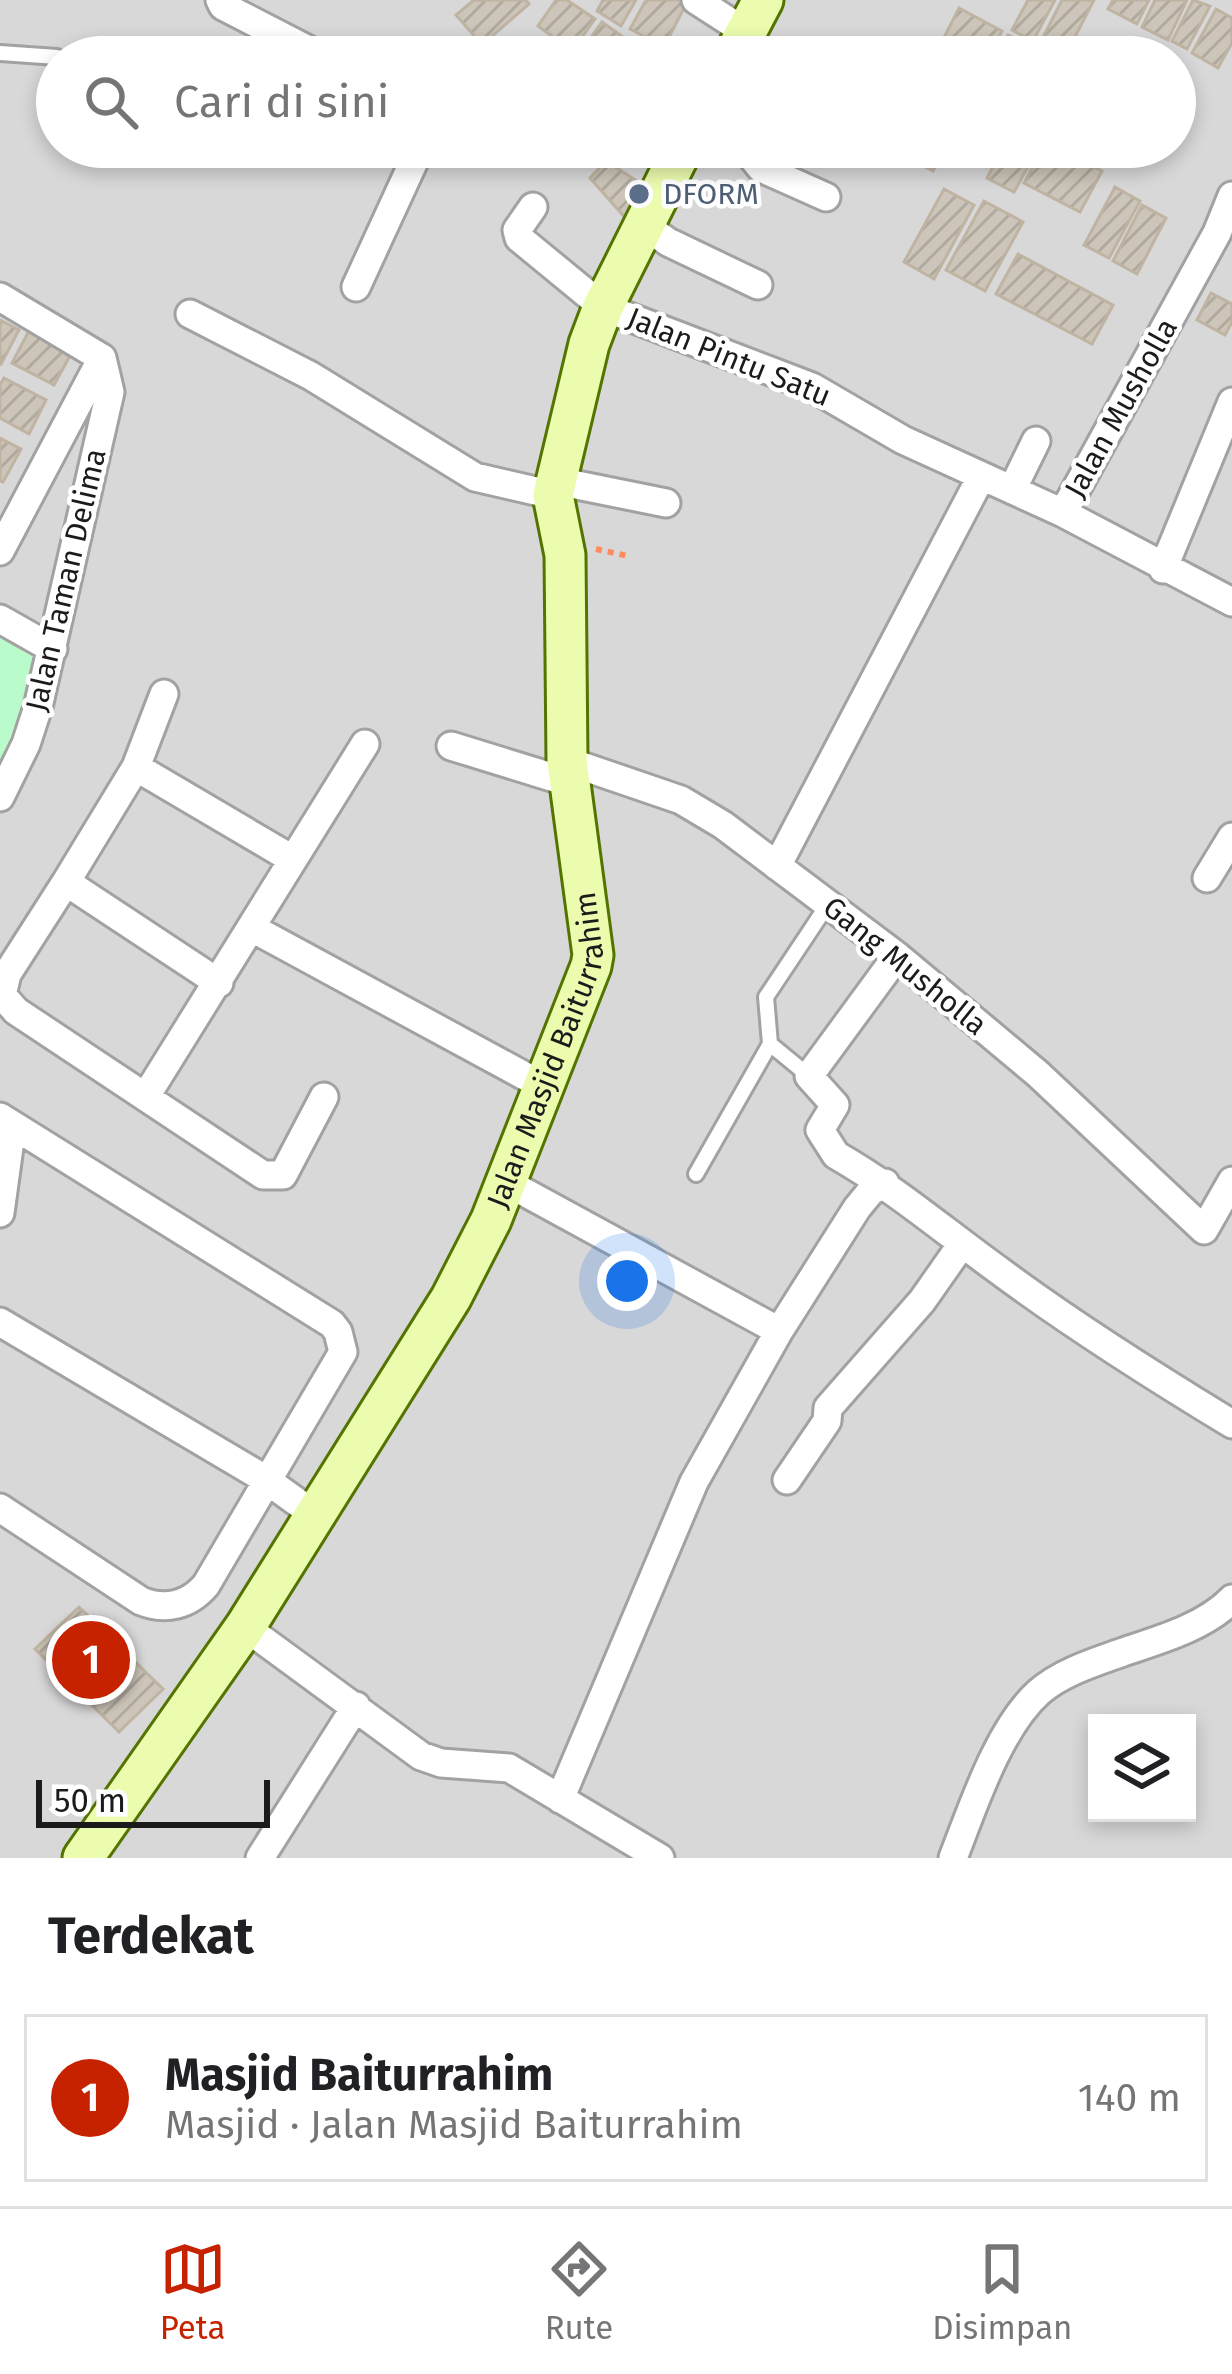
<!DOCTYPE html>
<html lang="id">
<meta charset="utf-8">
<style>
body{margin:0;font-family:"Fira Sans",sans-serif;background:#f6f6f6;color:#202124}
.controls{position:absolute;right:36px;bottom:36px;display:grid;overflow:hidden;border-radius:0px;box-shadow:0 6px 18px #0003}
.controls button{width:108px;height:108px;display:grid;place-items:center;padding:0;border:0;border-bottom:3px solid #e0e0e0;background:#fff;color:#202124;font:60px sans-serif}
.scale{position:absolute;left:36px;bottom:30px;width:234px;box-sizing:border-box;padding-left:12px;border:6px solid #1b1b1b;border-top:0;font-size:33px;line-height:42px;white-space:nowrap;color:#1b1b1b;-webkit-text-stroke:9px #fff;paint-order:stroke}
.you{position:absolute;left:627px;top:1281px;width:42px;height:42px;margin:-30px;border:9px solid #fff;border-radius:50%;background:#1a73e8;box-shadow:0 0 0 18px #1a73e833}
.badge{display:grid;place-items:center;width:78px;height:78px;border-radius:50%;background:#c62200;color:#fff;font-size:39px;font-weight:700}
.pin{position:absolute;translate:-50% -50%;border:6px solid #fff;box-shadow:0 3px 12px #0006}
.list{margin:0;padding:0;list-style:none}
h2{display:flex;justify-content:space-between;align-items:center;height:156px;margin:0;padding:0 48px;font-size:51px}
h2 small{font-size:39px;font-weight:400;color:#757577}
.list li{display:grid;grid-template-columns:78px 1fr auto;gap:36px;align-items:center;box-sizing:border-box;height:168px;margin:0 24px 24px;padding:0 24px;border:3px solid #e0e0e0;border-radius:0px}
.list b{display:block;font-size:45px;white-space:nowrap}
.list p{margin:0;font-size:39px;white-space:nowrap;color:#757577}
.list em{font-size:39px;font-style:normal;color:#757577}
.icon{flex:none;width:66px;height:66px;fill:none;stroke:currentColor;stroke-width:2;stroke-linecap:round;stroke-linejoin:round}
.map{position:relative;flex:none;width:1232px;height:1858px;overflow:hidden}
.search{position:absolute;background:#fff;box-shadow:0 6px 18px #0003;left:36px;right:36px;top:36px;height:132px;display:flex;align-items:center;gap:30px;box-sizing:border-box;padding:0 42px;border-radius:66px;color:#757577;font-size:45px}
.sheet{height:348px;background:#fff}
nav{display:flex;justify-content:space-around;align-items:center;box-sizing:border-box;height:168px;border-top:3px solid #e0e0e0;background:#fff;font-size:33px;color:#757577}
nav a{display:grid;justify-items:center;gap:6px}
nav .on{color:#c62200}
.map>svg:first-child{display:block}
.residential{fill:#d9d8d8;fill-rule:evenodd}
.park{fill:#b9fbca}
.building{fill:url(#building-hatch);stroke:#bfb4a2;stroke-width:3}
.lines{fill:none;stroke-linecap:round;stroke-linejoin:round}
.lane-casing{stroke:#a2a2a2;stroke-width:20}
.street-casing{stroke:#a2a2a2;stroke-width:33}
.secondary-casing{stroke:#537400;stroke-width:45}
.path{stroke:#ff8b5f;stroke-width:6;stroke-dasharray:6 6;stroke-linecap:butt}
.lane{stroke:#fff;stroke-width:14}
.street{stroke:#fff;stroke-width:27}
.secondary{stroke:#ebfcaf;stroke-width:39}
.service-dot{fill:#5c6f8a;stroke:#fff;stroke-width:4.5}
.labels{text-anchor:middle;stroke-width:9;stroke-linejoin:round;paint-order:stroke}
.service-label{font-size:30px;fill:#4e5e75;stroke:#fff;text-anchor:start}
.street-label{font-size:30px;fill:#1b1b1b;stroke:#fff}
</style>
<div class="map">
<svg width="1232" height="1858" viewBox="0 0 1232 1858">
<defs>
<pattern id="building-hatch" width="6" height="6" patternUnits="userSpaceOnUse" patternTransform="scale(3)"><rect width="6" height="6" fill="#cdc5b9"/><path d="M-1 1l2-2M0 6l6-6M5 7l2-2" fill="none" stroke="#afa99e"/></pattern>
</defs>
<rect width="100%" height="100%" fill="#edebe0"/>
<path class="residential" d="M0 0H1232V1858H0ZM57 57H1175V147H57ZM1097 1723H1187V1813H1097Z"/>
<path class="park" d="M0 618 53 649 0 792Z"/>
<path class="building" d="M474 0H526L529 4 482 45 456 15Z
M556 0H567L595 19 572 51 538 26Z
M603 0H636L621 26 597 11Z
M646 0H688L664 47 630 29Z
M1028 0H1055L1033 41 1012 30Z
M1062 0H1094L1065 56 1040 43Z
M1113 0H1149L1137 24 1108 9Z
M1155 0H1187L1168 40 1142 27Z
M1193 0 1210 6 1187 49 1172 41Z
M959 8 1002 31 988 57H934Z
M1216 9 1232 18V43L1218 68 1192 53Z
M602 22 651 57 579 54Z
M1008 35 1042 53 1040 57H997Z
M918 147H946L933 171 911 159Z
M1003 147H1039L1014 192 987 178Z
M1043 147H1058L1102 171 1080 212 1024 183Z
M606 161 654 192 636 230 590 178Z
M1115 187 1140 201 1109 258 1084 245Z
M944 189 974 205 934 279 904 262Z
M984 201 1023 222 985 291 946 270Z
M1142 205 1166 218 1137 274 1113 261Z
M1018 254 1113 305 1092 344 996 294Z
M1211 293 1232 304V322L1225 335 1197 320Z
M0 320 19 330 1 364 0 363Z
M30 329 72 352 54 385 12 363Z
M4 378 46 400 29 434 0 418V385Z
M0 438 21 449 3 482 0 481Z
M79 1607 163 1689 119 1732 35 1649Z"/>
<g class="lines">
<defs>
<path id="lane" d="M0 53 57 57
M770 1044 809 1076
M696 1174 770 1044 766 997 828 904"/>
<path id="street" d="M220 0 223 6 322 57
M696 0 747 33
M744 147 761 168 826 197
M533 207 517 230 519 238 603 307 812 387 903 440 1063 513 1232 602
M644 225 668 242 758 285
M356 287 414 161 402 147
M0 297 102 358
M190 314 311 376 475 477 553 495
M557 481 666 503
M1012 490 1036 441
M1063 513 1217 233 1232 196
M0 551 102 358
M1163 569 1232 402
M0 619 53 649
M451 746 571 783
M567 761 681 800 723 825 897 956 1038 1074 1204 1230 1232 1181
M136 767 164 694
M0 797 26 744 38 707 110 392 102 358
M777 866 981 477
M1207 878 1232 837
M66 882 136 767 292 859
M252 928 545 1087
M897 956 809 1076 835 1105 820 1130 836 1155C897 1190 944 1231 1001 1272 1075 1327 1153 1376 1232 1424
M219 983 66 882 7 974 2 995 16 1011 263 1175H283L324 1097
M146 1096 365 744
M0 1117 332 1324 338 1332 343 1352 206 1585C189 1605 166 1611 141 1601L0 1508
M506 1182 779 1331
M0 1213 12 1125
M0 1322 265 1479 315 1515
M787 1480 827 1421 828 1408 922 1301 962 1244
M245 1627 421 1756 441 1763 509 1768 660 1858
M560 1799 694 1482 779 1331 857 1208 871 1191 885 1183
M260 1858 356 1706
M953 1858C973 1807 998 1729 1039 1692 1062 1672 1095 1662 1123 1652 1159 1640 1205 1627 1232 1599"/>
<g id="secondary">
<path d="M733 57 763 0"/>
<path id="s1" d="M83 1858 245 1627 451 1298 491 1220 591 966 593 955 567 761 565 555 553 495 589 344 603 307 683 147"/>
</g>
</defs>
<use href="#lane" class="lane-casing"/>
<use href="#street" class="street-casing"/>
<use href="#secondary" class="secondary-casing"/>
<path class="path" d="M596 549 628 556"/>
<use href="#lane" class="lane"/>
<use href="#street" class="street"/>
<use href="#secondary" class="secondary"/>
</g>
<circle class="service-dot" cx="639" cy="194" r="12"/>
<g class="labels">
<g class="service-label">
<text x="663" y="204">DFORM</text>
</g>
<g class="street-label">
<text transform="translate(729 357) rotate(22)" y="10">Jalan Pintu Satu</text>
<text transform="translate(1121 408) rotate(-61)" y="10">Jalan Musholla</text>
<text transform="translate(66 580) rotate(-77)" y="10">Jalan Taman Delima</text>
<text transform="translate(905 966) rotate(39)" y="10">Gang Musholla</text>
<text dy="10" stroke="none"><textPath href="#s1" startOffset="939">Jalan Masjid Baiturrahim</textPath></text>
</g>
</g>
</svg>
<div class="controls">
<button><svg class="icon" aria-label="layers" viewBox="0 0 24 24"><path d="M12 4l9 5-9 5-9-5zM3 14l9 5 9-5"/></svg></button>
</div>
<div class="scale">50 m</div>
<div class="you"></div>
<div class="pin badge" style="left:91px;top:1660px">1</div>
<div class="search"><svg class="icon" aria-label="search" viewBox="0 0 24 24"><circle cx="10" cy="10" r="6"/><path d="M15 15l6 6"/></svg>Cari di sini</div>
</div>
<section class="sheet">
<h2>Terdekat<small></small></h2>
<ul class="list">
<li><span class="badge">1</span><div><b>Masjid Baiturrahim</b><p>Masjid · Jalan Masjid Baiturrahim</p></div><em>140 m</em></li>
</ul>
</section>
<nav>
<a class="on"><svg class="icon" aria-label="map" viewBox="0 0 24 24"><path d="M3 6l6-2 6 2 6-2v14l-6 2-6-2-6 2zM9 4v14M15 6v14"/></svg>Peta</a>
<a><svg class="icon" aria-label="directions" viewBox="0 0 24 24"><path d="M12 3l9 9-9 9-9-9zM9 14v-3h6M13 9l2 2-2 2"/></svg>Rute</a>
<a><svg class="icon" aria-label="saved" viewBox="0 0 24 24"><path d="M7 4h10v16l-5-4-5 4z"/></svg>Disimpan</a>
</nav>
